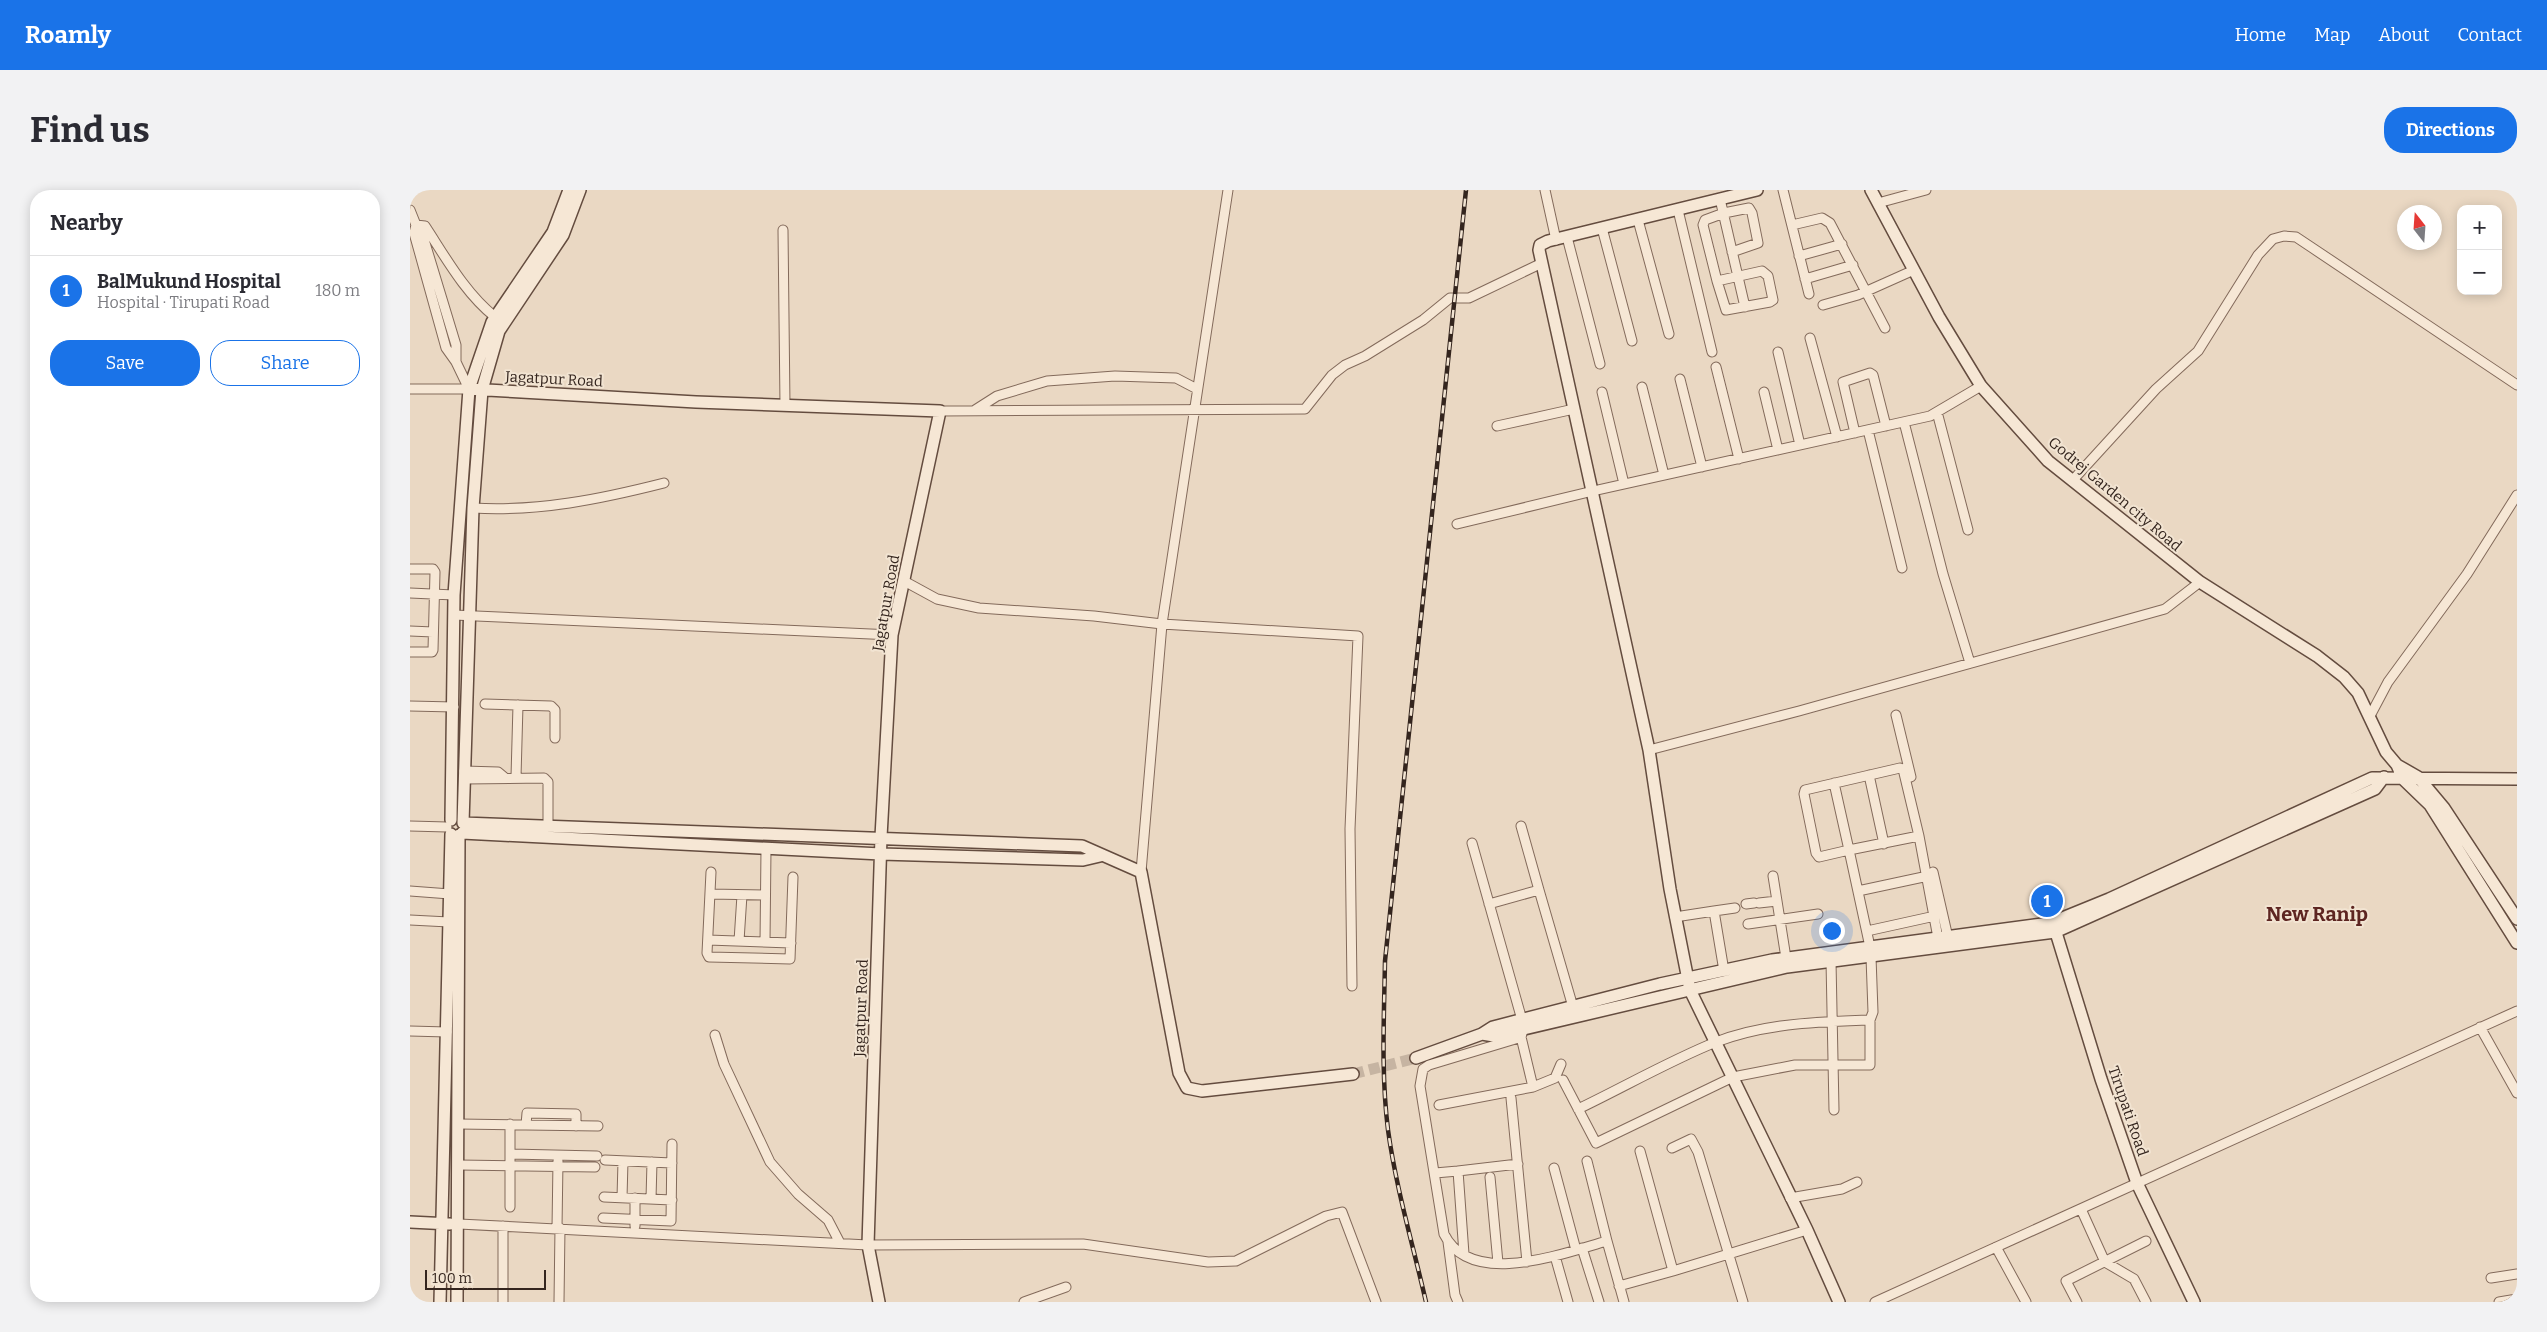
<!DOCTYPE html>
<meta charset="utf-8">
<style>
body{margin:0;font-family:Bitter,serif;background:#f2f2f3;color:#2b2b33}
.controls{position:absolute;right:15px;top:15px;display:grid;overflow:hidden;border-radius:10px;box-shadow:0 2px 12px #0003}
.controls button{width:45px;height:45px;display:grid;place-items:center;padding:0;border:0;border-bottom:1px solid #e1e1e2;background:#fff;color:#2b2b33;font:25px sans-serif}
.compass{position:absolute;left:1987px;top:15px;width:45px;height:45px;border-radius:50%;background:#fff;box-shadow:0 2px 12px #0003;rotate:343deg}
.scale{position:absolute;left:15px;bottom:12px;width:121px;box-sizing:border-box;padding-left:5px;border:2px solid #34251e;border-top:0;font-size:14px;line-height:18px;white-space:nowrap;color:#34251e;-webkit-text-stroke:4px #f2e4d2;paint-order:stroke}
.you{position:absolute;left:1421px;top:740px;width:18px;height:18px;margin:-12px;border:4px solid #fff;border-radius:50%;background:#1a73e8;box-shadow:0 0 0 8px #1a73e833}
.badge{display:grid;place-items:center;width:32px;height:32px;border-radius:50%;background:#1a73e8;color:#fff;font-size:16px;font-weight:700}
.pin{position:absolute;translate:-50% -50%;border:2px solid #fff;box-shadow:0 1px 5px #0006}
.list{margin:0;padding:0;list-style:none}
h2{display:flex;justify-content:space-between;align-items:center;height:65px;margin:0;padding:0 20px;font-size:21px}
h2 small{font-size:16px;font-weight:400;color:#7c7c81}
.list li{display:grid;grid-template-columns:32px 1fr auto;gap:15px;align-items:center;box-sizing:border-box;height:70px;padding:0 20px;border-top:1px solid #e1e1e2}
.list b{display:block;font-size:19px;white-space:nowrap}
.list p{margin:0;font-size:16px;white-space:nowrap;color:#7c7c81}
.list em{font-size:16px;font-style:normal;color:#7c7c81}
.actions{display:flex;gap:10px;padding:15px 20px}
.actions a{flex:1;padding:11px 0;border:1px solid #1a73e8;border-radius:20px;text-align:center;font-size:18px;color:#1a73e8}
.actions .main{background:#1a73e8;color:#fff}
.map{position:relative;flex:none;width:2107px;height:1112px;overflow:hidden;border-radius:20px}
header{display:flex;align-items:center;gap:30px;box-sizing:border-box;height:70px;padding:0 25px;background:#1a73e8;color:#fff}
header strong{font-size:24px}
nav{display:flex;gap:28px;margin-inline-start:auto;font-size:18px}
.intro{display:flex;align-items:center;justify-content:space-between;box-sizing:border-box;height:120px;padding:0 30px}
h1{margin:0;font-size:35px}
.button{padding:12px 22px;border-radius:20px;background:#1a73e8;color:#fff;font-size:18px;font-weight:700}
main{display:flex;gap:30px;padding:0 30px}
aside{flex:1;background:#fff;border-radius:20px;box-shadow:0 2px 12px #0003}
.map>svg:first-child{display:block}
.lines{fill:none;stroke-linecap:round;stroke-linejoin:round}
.secondary-tunnel{stroke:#c6b4a2;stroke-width:11;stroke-dasharray:11 5.5;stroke-linecap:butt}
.street-casing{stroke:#836a5b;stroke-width:11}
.secondary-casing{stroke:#644c3f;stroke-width:14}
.street{stroke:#f6e7d5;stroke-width:9}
.secondary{stroke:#f6e7d5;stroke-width:11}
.rail-casing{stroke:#34251e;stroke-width:4.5}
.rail{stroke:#f2e4d2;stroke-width:2.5;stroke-dasharray:8;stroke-linecap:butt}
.labels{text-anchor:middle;stroke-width:4;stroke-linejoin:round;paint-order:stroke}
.street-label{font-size:15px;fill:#34251e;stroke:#f2e4d2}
.district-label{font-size:20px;font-weight:bold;fill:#5d2521;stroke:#f2e4d2}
</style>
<header>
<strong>Roamly</strong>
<nav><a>Home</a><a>Map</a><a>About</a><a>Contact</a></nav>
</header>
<div class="intro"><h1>Find us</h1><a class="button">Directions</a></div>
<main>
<aside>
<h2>Nearby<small></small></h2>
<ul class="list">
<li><span class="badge">1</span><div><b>BalMukund Hospital</b><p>Hospital · Tirupati Road</p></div><em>180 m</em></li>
</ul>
<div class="actions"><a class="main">Save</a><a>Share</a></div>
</aside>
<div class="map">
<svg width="2107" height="1112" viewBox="0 0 2107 1112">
<rect width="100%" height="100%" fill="#ead8c3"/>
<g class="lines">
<path class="secondary-tunnel" d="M943 884 1006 868"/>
<defs>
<path id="street" d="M1135 0 1146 50
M1373 0 1399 104
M1310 9 1335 117
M1468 13 1516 0
M0 20 6 35 12 43 46 155V172
M1268 20 1302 162
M1228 30 1259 144
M6 35 15 36C36 68 55 103 85 127
M1382 35 1412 28 1420 33 1475 138
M1192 38 1222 151
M373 40 375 215
M1157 47 1190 174
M1389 66 1432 54
M1395 89 1443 75
M1307 91 1316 120 1360 112 1363 110 1358 86 1352 81 1307 91 1293 35 1295 30 1314 23 1339 18 1342 23 1348 53 1322 62
M1413 115 1448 105 1504 80
M1400 148 1427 247
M1368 162 1390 255
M1306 177 1329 269
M1270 189 1292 277
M1232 197 1254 285
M0 199H59L46 172 36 158 4 43 6 35
M1192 202 1214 294
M1354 202 1368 260
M565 220 587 206 637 191 705 186 766 188 787 199
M530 221 895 219 922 185 935 175 955 166 1013 130 1040 108H1059L1132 73
M1527 222 1558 340
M1494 232 1533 384 1560 473
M1087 236 1164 219
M1458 240 1492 378
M1445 243 1433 192 1460 183 1463 185 1476 236
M1662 291 1746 199 1788 161 1848 65 1863 49 1874 46 1886 47 1904 59 2107 195
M63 318C128 322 191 309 254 293
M1047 334 1183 301 1520 226 1571 196
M0 379H23L25 382 23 460 22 462H0
M494 391 527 409 569 418 684 426 752 434 948 446 940 639 942 796
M0 403 44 405
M44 425 482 445
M0 441 23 442
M75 514 141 516 145 520V548
M0 516 44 517
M1486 525 1501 587
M1960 526 1978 492 2057 384 2107 305
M1239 560 1389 521 1755 419 1790 392
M54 581 88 582 94 587
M1459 585 1474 654
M106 587 108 515
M54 589 134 588 138 592V635
M1424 593 1439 660 1409 667 1406 663 1394 604 1395 600 1490 578 1493 579 1509 646
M0 636 37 637
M1062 653 1112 830
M301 682 297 763 299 767 380 769 383 687
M731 682 752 434 818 0
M1523 682 1539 752
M1363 686 1367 711
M1129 700 1163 817
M0 701 40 704
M1448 701 1518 686
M300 704 355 705
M1349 713 1367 711 1376 768
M1079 714 1129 700 1111 636
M1336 714 1344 713
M1304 721 1325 718
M1265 727 1304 721 1314 781
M0 730 39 732
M1338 734 1408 724
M1457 741 1525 726
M298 750 381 753
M329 751 332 705
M355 752 356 659
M1460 757 1439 660 1509 646 1528 748
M1421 771 1424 920
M1114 837 1111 847 1102 850 1019 875 1013 879 1010 896 1034 1044C1061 1099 1154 1063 1197 1051L1214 1112
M2070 837 2107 903
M0 841 37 842
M305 845 314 874 360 972 388 1004 418 1030 430 1053
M1153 890 1186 953 1323 887 1385 875H1460V830L1463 822 1461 767
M1123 897 1145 888 1151 874
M1101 908 1117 1072
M1029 915 1123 897 1111 847
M1168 919C1212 898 1261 870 1306 852 1355 833 1408 832 1460 830
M49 934 188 936
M116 935 117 923 166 924V936
M1262 958 1281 949 1288 962 1333 1112
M1230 961 1263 1081 1397 1040
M101 964 187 966
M195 970 262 973
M1177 971 1197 1051
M49 975 185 977
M1144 978 1166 1060
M1025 983 1048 981
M1080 987 1088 1073
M194 1007 262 1010
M212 1008 213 971
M1380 1008 1432 999 1447 992
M241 1009 242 972
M100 1017V934
M1671 1019 1695 1072 1724 1089 1736 1112
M193 1028 261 1031 262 954
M49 1034 458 1055 673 1054 798 1072 826 1071 916 1026 932 1022 966 1112
M225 1036V1008
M147 1038 148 971
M1038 1052 1045 1105 1048 1112
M1586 1057 1616 1112
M1172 1058 1189 1112
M1054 1064 1048 981 1108 974
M1145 1066 1158 1112
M2081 1088 2107 1084
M1209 1096 1263 1081
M93 1112V1036
M149 1112 150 1038
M614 1112 656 1097
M1465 1112 2107 821
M1667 1112 1656 1091 1736 1051
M2089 1112 2107 1109"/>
<path id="secondary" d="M170 0 153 45 89 141 72 200 63 318 53 633 672 656 731 682 769 883 777 898 792 901 943 884
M1347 0 1138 51 1130 55 1129 60 1239 560 1260 699 1280 800 1397 1040 1429 1112
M1461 0 1529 127 1571 196 1638 271 1790 392 1907 466 1934 487 1948 503 1976 562 1987 575
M59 199 286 212 530 221 482 445 471 647 458 1055 469 1112
M41 630 44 405 59 199 82 132 143 42 159 0
M52 643 471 664 673 670 690 666
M2107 729 2034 618 2008 587 1987 575 1993 589 2020 615 2107 753
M1644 736 1691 889 1727 993 1784 1112
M1072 844 1084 846 1377 777 1645 742 1965 599 1974 587
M1006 868 1072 844 1083 837 1250 794 1362 770 1640 733 1699 709 1962 588 2107 589
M0 1032 40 1034
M30 1112 41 644
M47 1112 49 645"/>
</defs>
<use href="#street" class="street-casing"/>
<use href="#secondary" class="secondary-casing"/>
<use href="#street" class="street"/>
<use href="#secondary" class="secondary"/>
<defs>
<path id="rail" d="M1016 1112C1003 1055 986 998 978 940 971 884 974 828 975 771L1056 0"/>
</defs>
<use href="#rail" class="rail-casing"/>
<use href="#rail" class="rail"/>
</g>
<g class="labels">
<g class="street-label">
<text transform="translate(144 189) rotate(3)" y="5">Jagatpur Road</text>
<text transform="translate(1705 304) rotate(40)" y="5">Godrej Garden city Road</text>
<text transform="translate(476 413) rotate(-80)" y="5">Jagatpur Road</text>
<text transform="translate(451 818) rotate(-88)" y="5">Jagatpur Road</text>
<text transform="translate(1718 921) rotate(71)" y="5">Tirupati Road</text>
</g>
<g class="district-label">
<text x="1907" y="731">New Ranip</text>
</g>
</g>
</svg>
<div class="controls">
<button>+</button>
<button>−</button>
</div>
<svg class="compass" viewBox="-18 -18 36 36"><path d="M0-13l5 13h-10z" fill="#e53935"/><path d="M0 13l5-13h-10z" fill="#7c7c81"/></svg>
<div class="scale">100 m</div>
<div class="you"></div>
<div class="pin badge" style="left:1637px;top:711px">1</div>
</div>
</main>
